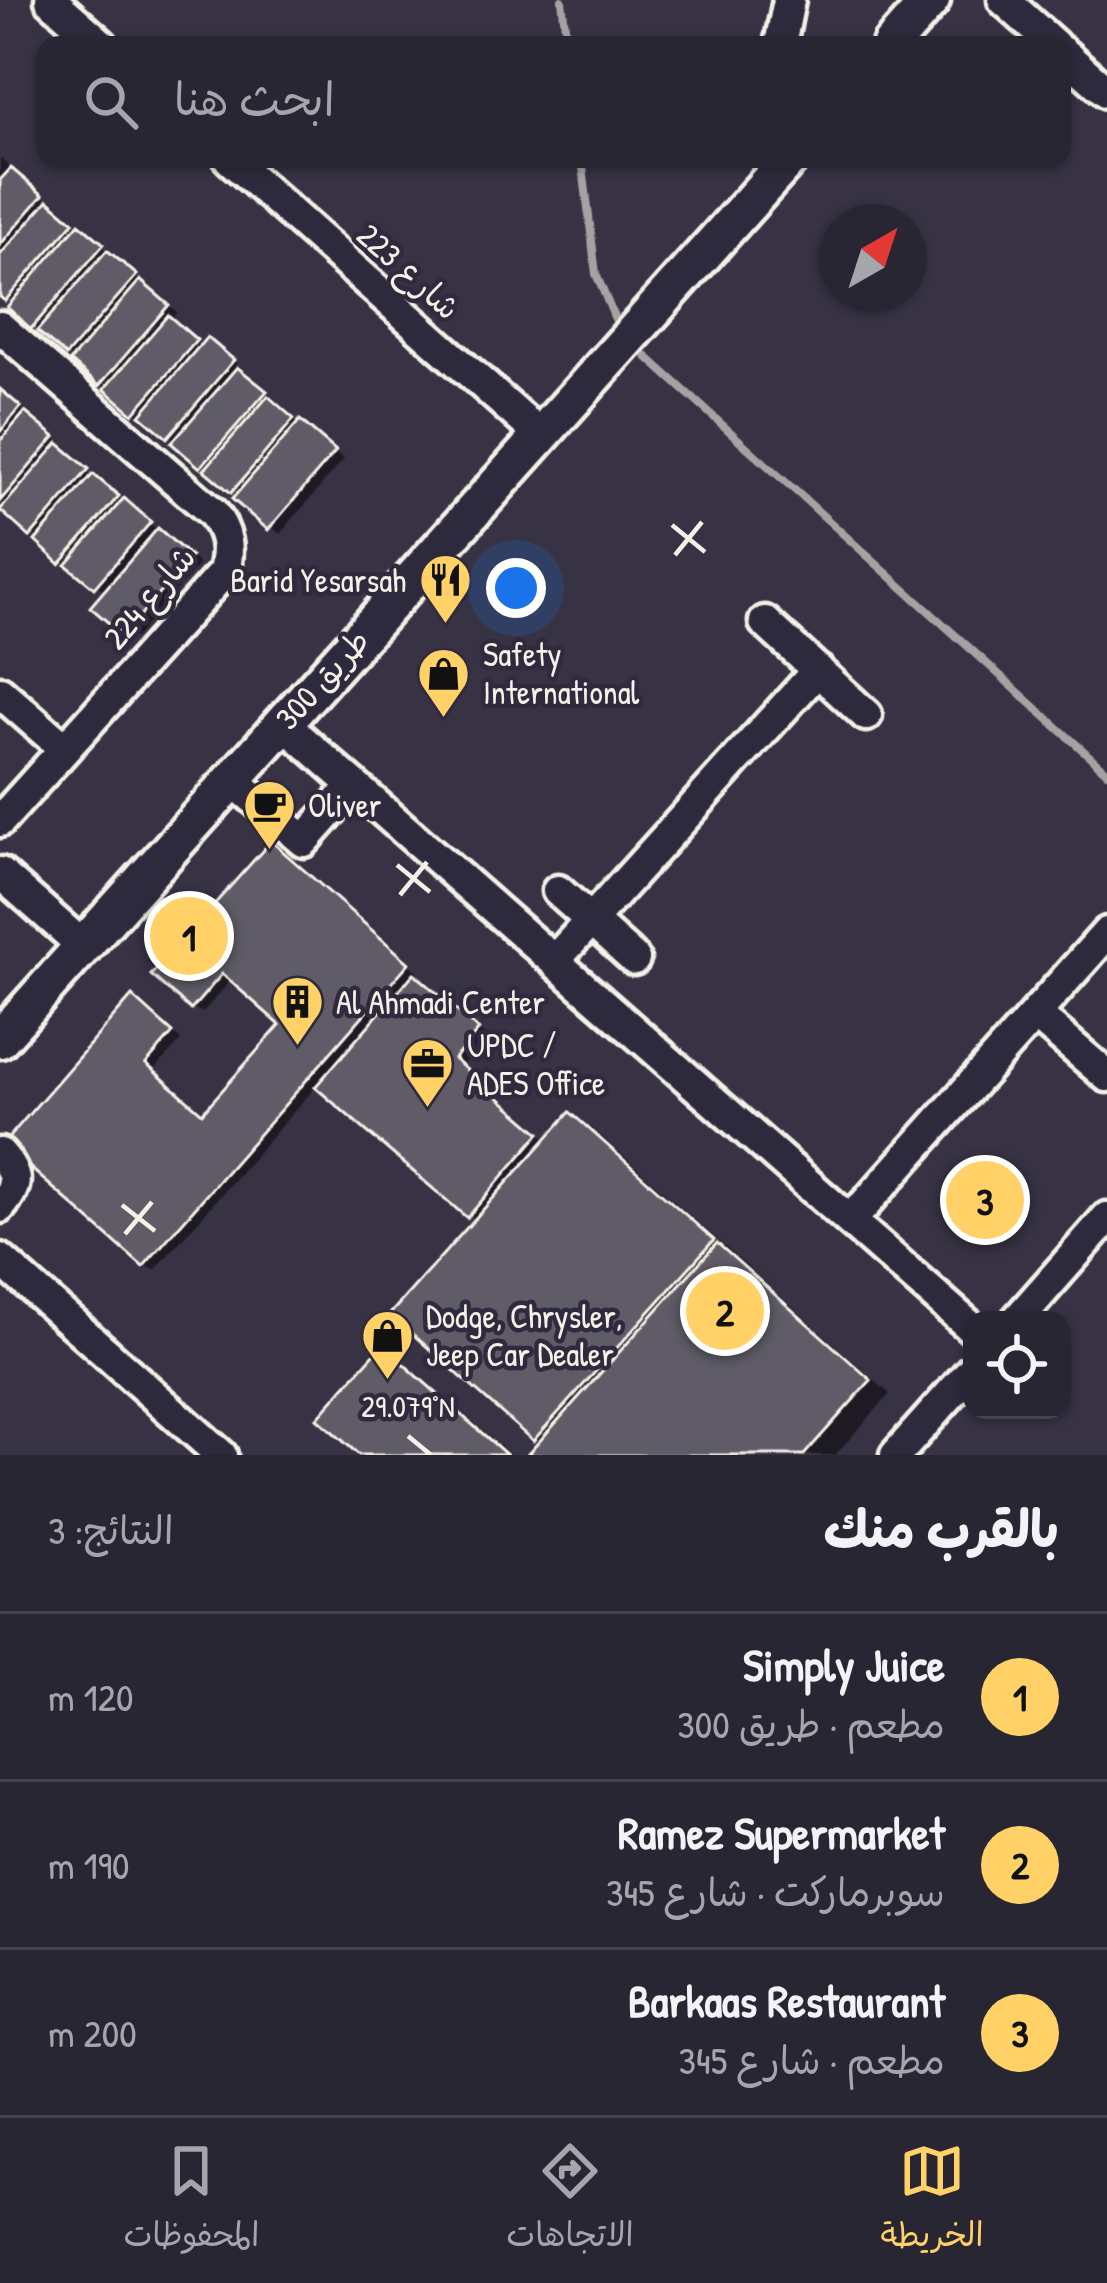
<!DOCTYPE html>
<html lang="ar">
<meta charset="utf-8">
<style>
body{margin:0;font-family:"Patrick Hand","Playpen Sans Arabic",sans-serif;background:#312e3b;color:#f1f3f6;direction:rtl}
.controls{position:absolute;right:36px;bottom:36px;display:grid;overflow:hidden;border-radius:24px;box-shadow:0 3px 9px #0004}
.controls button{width:108px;height:108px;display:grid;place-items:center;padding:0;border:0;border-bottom:3px solid #45434e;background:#292633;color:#f1f3f6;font:60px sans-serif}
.compass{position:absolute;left:819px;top:204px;width:108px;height:108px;border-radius:50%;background:#292633;box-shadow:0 3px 9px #0004;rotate:39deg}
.you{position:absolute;left:516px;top:588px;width:42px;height:42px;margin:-30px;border:9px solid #fff;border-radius:50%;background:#1a73e8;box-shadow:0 0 0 18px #1a73e833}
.badge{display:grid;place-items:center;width:78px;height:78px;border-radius:50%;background:#ffd166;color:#111;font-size:39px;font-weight:700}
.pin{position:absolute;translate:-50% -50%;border:6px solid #fff;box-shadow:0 3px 12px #0006}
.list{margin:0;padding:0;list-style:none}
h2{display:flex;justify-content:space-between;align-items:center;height:156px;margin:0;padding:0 48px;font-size:51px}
h2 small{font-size:39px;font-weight:400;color:#a5a5ac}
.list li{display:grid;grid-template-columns:78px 1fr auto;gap:36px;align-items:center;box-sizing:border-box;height:168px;padding:0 48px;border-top:3px solid #45434e}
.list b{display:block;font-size:45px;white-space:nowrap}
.list p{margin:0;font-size:39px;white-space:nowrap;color:#a5a5ac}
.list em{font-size:39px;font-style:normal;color:#a5a5ac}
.icon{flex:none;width:66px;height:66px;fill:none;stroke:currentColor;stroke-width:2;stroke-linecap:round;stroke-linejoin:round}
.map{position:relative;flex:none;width:1107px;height:1455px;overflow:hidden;direction:ltr}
.search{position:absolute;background:#292633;box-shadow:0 3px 9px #0004;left:36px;right:36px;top:36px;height:132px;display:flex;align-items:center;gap:30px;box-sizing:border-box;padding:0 42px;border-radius:24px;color:#a5a5ac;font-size:45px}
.sheet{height:660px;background:#292633}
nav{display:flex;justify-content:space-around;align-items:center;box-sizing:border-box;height:168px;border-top:3px solid #45434e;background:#292633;font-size:33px;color:#a5a5ac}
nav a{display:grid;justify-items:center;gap:6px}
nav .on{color:#ffd166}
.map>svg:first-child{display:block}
.shadow{fill:#0007}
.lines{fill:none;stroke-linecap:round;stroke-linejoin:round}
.stream{stroke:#a6a2a4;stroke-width:8}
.building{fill:#5f5c67;stroke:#f4f1e8;stroke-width:3}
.minor-casing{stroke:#f4f1e8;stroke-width:39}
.major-casing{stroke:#f4f1e8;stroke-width:45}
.minor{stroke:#2f2a3d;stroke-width:30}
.major{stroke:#2f2a3d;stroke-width:36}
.ticks{fill:none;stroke:#f4f1e8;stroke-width:4.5}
.labels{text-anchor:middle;stroke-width:9;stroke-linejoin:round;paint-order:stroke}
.street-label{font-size:33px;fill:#f4f1e8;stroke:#2f2a3d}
.poi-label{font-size:33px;fill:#f4f1e8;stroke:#2f2a3d;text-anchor:start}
.ticks-label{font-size:30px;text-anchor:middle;fill:#f4f1e8;stroke:#2f2a3d;stroke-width:9;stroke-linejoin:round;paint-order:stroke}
</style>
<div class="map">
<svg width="1107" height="1455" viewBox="0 0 1107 1455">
<rect width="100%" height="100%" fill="#373244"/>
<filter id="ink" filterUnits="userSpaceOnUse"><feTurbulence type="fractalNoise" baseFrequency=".00833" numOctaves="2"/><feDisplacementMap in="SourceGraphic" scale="24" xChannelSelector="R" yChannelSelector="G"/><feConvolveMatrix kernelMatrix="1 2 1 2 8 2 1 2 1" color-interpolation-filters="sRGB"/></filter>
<g filter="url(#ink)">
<path class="shadow" d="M0 158 177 312 170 320 203 346 218 347 242 368 239 371 274 399 272 402 344 459 280 534 236 499 240 495 177 441 135 412 33 326 14 303 0 293Z
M0 391 63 445 61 447 95 479 199 564 135 638 125 633 107 592 62 561 0 503Z
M281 850 417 971 413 976 487 1037 462 1066 549 1141 571 1116 592 1128 890 1394 835 1455H531L542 1443 534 1438 477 1221 317 1085 155 1270 145 1265 142 1006 181 1040 154 1071 204 1116 284 1024 232 979 202 1013 192 1007Z
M382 1348 403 1361 511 1455H364Z"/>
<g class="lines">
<path class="stream" d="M562 0 567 45
M582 159 596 274 615 319
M646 356 1107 772"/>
</g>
<path class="building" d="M11 168 43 195 0 245V180Z
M48 200 74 222 5 301 0 297V255Z
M79 223 104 244 31 329 7 307Z
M107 250 137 275 66 356 37 331Z
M140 280 169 305 99 386 70 361Z
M168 315 197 340 133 414 104 389Z
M207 337 234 360 167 438 140 415Z
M237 367 267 391 200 468 171 443Z
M0 389 21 407 0 432Z
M268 396 294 419 231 493 204 470Z
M25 412 55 437 0 501V441Z
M300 420 336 451 268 530 232 499Z
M58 443 89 469 30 537 0 510Z
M93 474 119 496 60 564 35 541Z
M124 498 151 522 94 588 66 565Z
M158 528 191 557 123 635 90 607Z
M271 841 409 963 143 1267 3 1144 132 996 173 1033 146 1064 202 1113 280 1025 222 974 191 1010 151 975Z
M414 973 479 1030 454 1059 540 1133 467 1218 315 1087Z
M570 1112 714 1240 533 1441 390 1314Z
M717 1243 871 1380 804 1455H527Z
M382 1345 507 1455H359L317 1418Z"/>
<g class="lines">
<defs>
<path id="minor" d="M51 0 102 45
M1004 0 1054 45
M780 45 789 0
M1062 52 1107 92
M230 159 541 436
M0 327 212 512C227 531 230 549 224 572L0 821
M765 622 866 715
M0 692 64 748
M283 723 972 1328
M232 780 304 841 354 785
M0 873 82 945
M558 891 634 959
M554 961 818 670
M1035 1014 1107 1076
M0 1154C19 1175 18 1186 0 1207
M850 1221 1107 933
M0 1259 221 1455
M1017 1320 1107 1218
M896 1455 972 1370"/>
<path id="major" d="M891 45 931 0
M0 1039 789 159"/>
</defs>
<use href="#minor" class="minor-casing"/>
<use href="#major" class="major-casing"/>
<use href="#minor" class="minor"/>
<use href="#major" class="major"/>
</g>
</g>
<path class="ticks" d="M672 525 705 552M675 555 702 522M397 865 430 892M400 895 427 862M122 1205 155 1231M125 1234 152 1202M408 1436 431 1455"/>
<defs>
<symbol id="restaurant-pin" viewBox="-11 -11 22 30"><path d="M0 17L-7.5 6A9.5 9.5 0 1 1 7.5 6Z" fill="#ffd166" stroke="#2f2a3d"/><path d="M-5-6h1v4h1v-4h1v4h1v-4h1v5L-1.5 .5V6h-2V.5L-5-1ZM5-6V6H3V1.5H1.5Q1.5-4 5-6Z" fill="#111"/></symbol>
<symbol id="shop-pin" viewBox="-11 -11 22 30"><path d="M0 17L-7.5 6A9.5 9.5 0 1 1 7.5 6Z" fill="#ffd166" stroke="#2f2a3d"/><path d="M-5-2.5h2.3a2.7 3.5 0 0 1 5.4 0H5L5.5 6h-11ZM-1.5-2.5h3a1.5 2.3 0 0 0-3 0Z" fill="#111"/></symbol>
<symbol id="cafe-pin" viewBox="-11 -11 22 30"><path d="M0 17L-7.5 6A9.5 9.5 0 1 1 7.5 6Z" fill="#ffd166" stroke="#2f2a3d"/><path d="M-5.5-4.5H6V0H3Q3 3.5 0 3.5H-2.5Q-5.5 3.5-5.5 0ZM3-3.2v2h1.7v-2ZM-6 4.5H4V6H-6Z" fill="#111"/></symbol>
<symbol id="building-pin" viewBox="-11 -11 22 30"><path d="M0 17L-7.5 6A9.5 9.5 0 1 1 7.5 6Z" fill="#ffd166" stroke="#2f2a3d"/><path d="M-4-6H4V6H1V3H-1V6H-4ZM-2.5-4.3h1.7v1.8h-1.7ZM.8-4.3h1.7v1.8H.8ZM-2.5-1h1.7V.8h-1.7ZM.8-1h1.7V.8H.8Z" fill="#111"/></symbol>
<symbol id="office-pin" viewBox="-11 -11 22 30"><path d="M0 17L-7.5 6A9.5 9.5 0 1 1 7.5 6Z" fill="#ffd166" stroke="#2f2a3d"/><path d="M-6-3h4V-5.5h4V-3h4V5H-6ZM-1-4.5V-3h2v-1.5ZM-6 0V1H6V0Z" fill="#111"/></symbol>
</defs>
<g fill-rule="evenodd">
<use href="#restaurant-pin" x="416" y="550" width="59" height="81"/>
<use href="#shop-pin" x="414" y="644" width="59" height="81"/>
<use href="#cafe-pin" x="240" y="776" width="59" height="81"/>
<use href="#building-pin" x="268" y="972" width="59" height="81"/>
<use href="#office-pin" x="398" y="1034" width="59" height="81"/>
<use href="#shop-pin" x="358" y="1306" width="59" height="81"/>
</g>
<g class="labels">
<g class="street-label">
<text transform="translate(409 271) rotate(42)" y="12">شارع 223</text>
<text transform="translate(149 597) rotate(-50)" y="12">شارع 224</text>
<text transform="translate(322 679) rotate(-48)" y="12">طريق 300</text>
</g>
<g class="poi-label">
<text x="406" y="592" text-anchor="end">Barid Yesarsah</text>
<text x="483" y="666">Safety<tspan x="483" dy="38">International</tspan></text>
<text x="308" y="817">Oliver</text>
<text x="336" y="1014">Al Ahmadi Center</text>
<text x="467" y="1057">UPDC /<tspan x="467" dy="38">ADES Office</tspan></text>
<text x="426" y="1328">Dodge, Chrysler,<tspan x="426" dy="38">Jeep Car Dealer</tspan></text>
</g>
</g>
<g class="ticks-label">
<text x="408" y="1417">29.079°N</text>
</g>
</svg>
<div class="controls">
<button><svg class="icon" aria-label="locate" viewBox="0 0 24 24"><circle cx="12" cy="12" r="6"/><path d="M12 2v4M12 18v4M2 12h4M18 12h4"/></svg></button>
</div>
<svg class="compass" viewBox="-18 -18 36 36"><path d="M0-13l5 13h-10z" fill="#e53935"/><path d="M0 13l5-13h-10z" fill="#a5a5ac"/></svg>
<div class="you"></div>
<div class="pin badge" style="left:189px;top:936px">1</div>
<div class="pin badge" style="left:725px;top:1311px">2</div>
<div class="pin badge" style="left:985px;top:1200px">3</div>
<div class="search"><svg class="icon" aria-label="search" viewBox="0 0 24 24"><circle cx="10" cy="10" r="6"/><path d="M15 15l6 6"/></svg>ابحث هنا</div>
</div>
<section class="sheet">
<h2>بالقرب منك<small>النتائج: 3</small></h2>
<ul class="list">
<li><span class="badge">1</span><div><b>Simply Juice</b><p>مطعم · طريق 300</p></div><em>120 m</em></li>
<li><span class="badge">2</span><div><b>Ramez Supermarket</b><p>سوبرماركت · شارع 345</p></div><em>190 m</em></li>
<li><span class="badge">3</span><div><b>Barkaas Restaurant</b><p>مطعم · شارع 345</p></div><em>200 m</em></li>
</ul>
</section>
<nav>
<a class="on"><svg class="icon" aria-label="map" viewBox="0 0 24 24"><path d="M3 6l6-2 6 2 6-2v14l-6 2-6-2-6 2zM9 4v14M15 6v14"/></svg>الخريطة</a>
<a><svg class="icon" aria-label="directions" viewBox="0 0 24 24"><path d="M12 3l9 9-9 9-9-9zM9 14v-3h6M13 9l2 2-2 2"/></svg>الاتجاهات</a>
<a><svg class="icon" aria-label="saved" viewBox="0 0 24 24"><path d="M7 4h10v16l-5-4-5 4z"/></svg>المحفوظات</a>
</nav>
